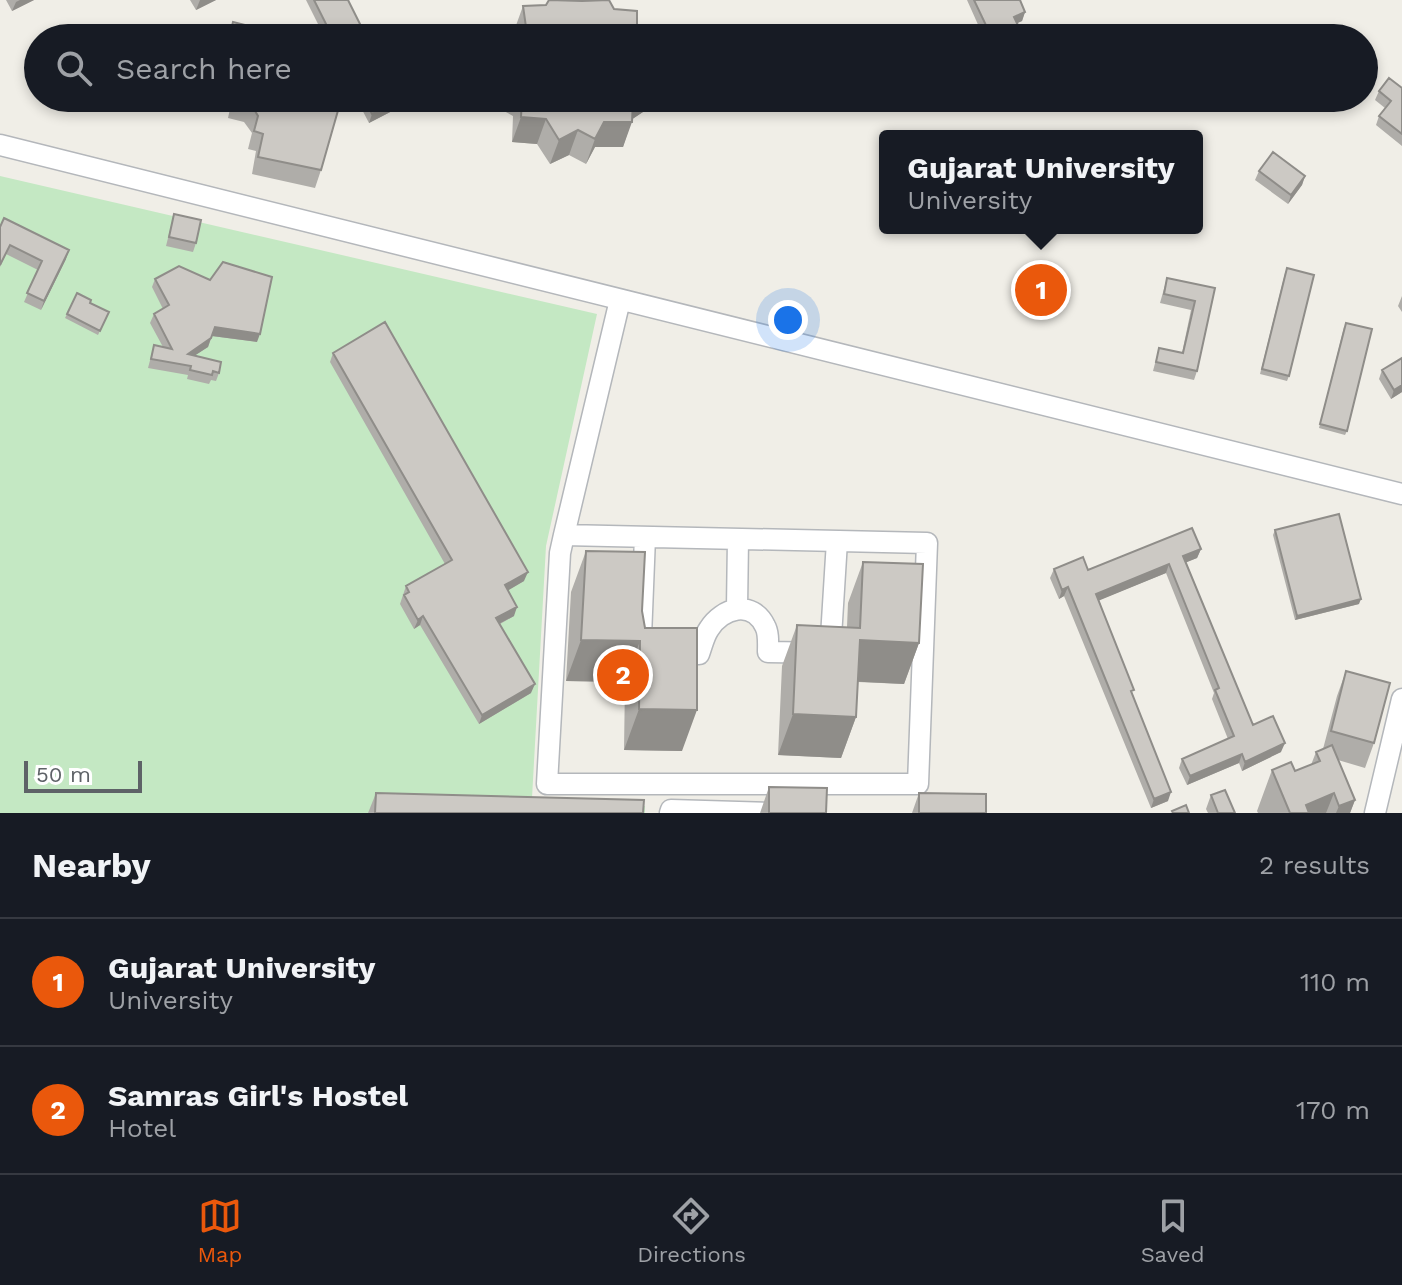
<!DOCTYPE html>
<style>
body{margin:0;font-family:"Work Sans",sans-serif;background:#20242c;color:#f1f3f6}
.scale{position:absolute;left:24px;bottom:20px;width:118px;box-sizing:border-box;padding-left:8px;border:4px solid #5e6267;border-top:0;font-size:22px;line-height:28px;white-space:nowrap;color:#5e6267;-webkit-text-stroke:6px #fff;paint-order:stroke}
.you{position:absolute;left:788px;top:320px;width:28px;height:28px;margin:-20px;border:6px solid #fff;border-radius:50%;background:#1a73e8;box-shadow:0 0 0 12px #1a73e833}
.badge{display:grid;place-items:center;width:52px;height:52px;border-radius:50%;background:#ea580c;color:#fff;font-size:26px;font-weight:700}
.pin{position:absolute;translate:-50% -50%;border:4px solid #fff;box-shadow:0 2px 8px #0006}
.popup{position:absolute;left:879px;top:130px;width:324px;height:104px;box-sizing:border-box;display:grid;place-content:center;border-radius:8px;background:#171b24;filter:drop-shadow(0 2px 6px #0005);font-size:26px;white-space:nowrap;color:#9ea1a6}
.popup b{font-size:30px;color:#f1f3f6}
.popup::after{content:'';position:absolute;left:50%;top:100%;margin-left:-16px;border:16px solid transparent;border-top-color:#171b24}
.list{margin:0;padding:0;list-style:none}
h2{display:flex;justify-content:space-between;align-items:center;height:104px;margin:0;padding:0 32px;font-size:34px}
h2 small{font-size:26px;font-weight:400;color:#9ea1a6}
.list li{display:grid;grid-template-columns:52px 1fr auto;gap:24px;align-items:center;box-sizing:border-box;height:128px;padding:0 32px;border-top:2px solid #363941}
.list b{display:block;font-size:30px;white-space:nowrap}
.list p{margin:0;font-size:26px;white-space:nowrap;color:#9ea1a6}
.list em{font-size:26px;font-style:normal;color:#9ea1a6}
.icon{flex:none;width:44px;height:44px;fill:none;stroke:currentColor;stroke-width:2;stroke-linecap:round;stroke-linejoin:round}
.map{position:relative;flex:none;width:1402px;height:813px;overflow:hidden}
.search{position:absolute;background:#171b24;box-shadow:0 4px 12px #0003;left:24px;right:24px;top:24px;height:88px;display:flex;align-items:center;gap:20px;box-sizing:border-box;padding:0 28px;border-radius:44px;color:#9ea1a6;font-size:30px}
.sheet{height:360px;background:#171b24}
nav{display:flex;justify-content:space-around;align-items:center;box-sizing:border-box;height:112px;border-top:2px solid #363941;background:#171b24;font-size:22px;color:#9ea1a6}
nav a{display:grid;justify-items:center;gap:4px}
nav .on{color:#ea580c}
.map>svg:first-child{display:block}
.green{fill:#c4e8c3}
.lines{fill:none;stroke-linecap:round;stroke-linejoin:round}
.minor-casing{stroke:#b4b7bb;stroke-width:23}
.minor{stroke:#fff;stroke-width:20}
.wall{fill:#afada9}
.shaded-wall{fill:#8f8d89}
.building{fill:#ccc9c4;stroke:#8f8d89;stroke-width:2}
</style>
<div class="map">
<svg width="1402" height="813" viewBox="0 0 1402 813">
<rect width="100%" height="100%" fill="#f0eee7"/>
<path class="green" d="M0 176 597 314 546 546 532 798 645 806V813H0Z"/>
<g class="lines">
<defs>
<path id="minor" d="M0 145 1402 494
M564 535 927 543 918 784H547L560 553 564 535 620 300
M737 608 738 539
M641 637 645 537
M672 654H699C702 646 704 636 709 629 722 608 752 599 765 626 769 633 768 644 768 652L830 653 837 541
M670 813 671 810 773 813
M1375 813 1402 699"/>
</defs>
<use href="#minor" class="minor-casing"/>
<use href="#minor" class="minor"/>
</g>
<path class="wall" d="M6 0H34L12 11Z
M190 0H216L196 10Z
M306 0H348L367 38H325Z
M580 0 514 34V31L523 6 546 5Z
M967 0H1020L1025 12 1022 21 1017 23 1024 38H984Z
M1402 88V146L1376 125 1379 116 1385 108 1375 100 1379 91Z
M212 98H324L319 102 321 170 315 188 252 174 256 151 248 149 252 133 244 122 228 118 230 109 210 104Z
M356 98H398L396 109 369 123Z
M493 98H650L646 110 632 119 623 147H595L586 164 569 155 550 164 537 144 512 142 513 116 491 104Z
M1259 171 1305 176 1302 185 1288 204 1255 180Z
M174 214 196 243 193 252 166 246Z
M0 227 66 259 41 310 24 302 38 270 6 254 0 267Z
M1285 273 1289 376 1287 381 1260 374Z
M1167 278 1215 288 1197 371 1194 380 1153 371 1159 348 1182 353 1191 310 1160 303Z
M155 279 257 342 212 336 208 347 195 355 219 373 216 381 211 380 209 384 187 379 188 375 148 368 154 345 163 347 150 323 154 314 163 309 152 287Z
M1402 296V312L1398 306Z
M90 303 109 312 98 335 65 318 67 314Z
M1344 327 1347 431 1345 435 1319 428Z
M333 353 524 581 508 590 514 616 500 624 531 693 479 724 420 625 414 629 400 604 406 586 445 564 330 362Z
M1382 370 1402 392 1391 399 1379 379Z
M1275 530 1359 604 1295 620 1273 535Z
M1201 549 1197 558 1186 562 1253 725 1281 752 1242 771 1239 763 1187 785 1179 768 1182 759 1228 739 1212 699 1214 693 1166 573 1099 600 1133 695 1168 801 1151 808 1064 596 1059 599 1050 578 1054 569 1088 570Z
M586 551 642 611 645 628 682 751 624 750 625 682 566 681 571 592Z
M863 562 919 643 904 684 858 682 856 717 841 758 778 755 782 666 797 625 847 627 848 603Z
M1346 671 1374 743 1365 768 1338 760 1355 800 1350 813H1258L1257 811 1272 770 1295 771 1311 765 1316 752 1323 749 1337 696Z
M769 787 826 813H760Z
M376 793 643 813H368Z
M919 793 986 813H912Z
M1211 795 1235 813H1208L1206 809Z"/>
<path class="shaded-wall" d="M20 0H34L12 11 16 2Z
M200 0H216L196 10Z
M1025 12 1022 21 1011 26 1014 17Z
M303 98H324L296 116Z
M636 98H650L646 110 628 122H632L623 147H595L586 164 595 139 604 122Z
M399 100 396 109 369 123 372 114Z
M521 117 546 119 537 144 512 142Z
M578 130 569 155 550 164 559 140Z
M1305 176 1302 185 1288 204 1291 195Z
M69 250 66 259 41 310 44 301Z
M215 327 260 334 257 342 212 336Z
M211 338 208 347 185 362 188 354Z
M1402 385V392L1391 399 1394 390Z
M1201 549 1197 558 1180 565 1183 556Z
M1169 564 1166 573 1093 603 1096 594Z
M528 572 524 581 502 594 505 585Z
M1068 587 1064 596 1059 599 1062 590Z
M1361 599 1359 604 1295 620 1297 616Z
M517 607 514 616 493 627 496 618Z
M423 616 420 625 414 629 418 620Z
M581 640 640 641 625 682 566 681Z
M860 640 919 643 904 684 845 681Z
M535 684 531 693 479 724 482 715Z
M639 709 697 710 682 751 624 750Z
M793 714 856 717 841 758 778 755Z
M1285 743 1281 752 1242 771 1245 762Z
M1242 754 1239 763 1187 785 1190 776Z
M1171 792 1168 801 1151 808 1154 799Z
M1334 793 1326 813H1303L1306 805Z
M1355 800 1350 813H1336L1339 806Z"/>
<path class="building" d="M314 0H348L367 38H333Z
M549 0 582 1 609 0 614 9 637 11V35L641 38H507L526 27 523 6 546 5Z
M974 0H1020L1025 12 1014 17 1024 38H992Z
M233 22 298 38H229Z
M1389 78 1402 88V134L1379 116 1391 101 1379 91Z
M235 98H303L339 107 321 170 258 157 263 134 254 131 258 116 251 104 235 101Z
M364 98H398L399 100 372 114Z
M522 98H636L633 100 632 122H604L595 139 578 130 559 140 546 119 521 117Z
M1273 152 1305 176 1291 195 1259 171Z
M174 214 201 220 196 243 169 237Z
M4 218 69 250 44 301 27 293 42 261 10 245 0 265V227Z
M223 262 272 277 260 334 215 327 211 338 188 354 221 362 219 373 213 371 212 375 190 370 191 366 151 359 154 345 172 349 154 314 169 305 155 279 179 266 210 280Z
M1287 268 1314 275 1289 376 1262 369Z
M1167 278 1215 288 1197 371 1156 362 1159 348 1183 353 1195 301 1164 294Z
M77 293 91 300 90 303 109 312 100 331 67 314Z
M385 322 528 572 505 585 517 607 496 618 535 684 482 715 423 616 418 620 404 595 409 592 406 586 452 560 333 353Z
M1346 323 1372 329 1347 431 1320 424Z
M1402 358V385L1394 390 1382 370Z
M1339 514 1361 599 1297 616 1275 530Z
M1192 528 1201 549 1183 556 1253 725 1273 716 1285 743 1245 762 1242 754 1190 776 1182 759 1234 736 1215 690 1219 688 1169 564 1096 594 1134 690 1131 691 1171 792 1154 799 1068 587 1062 590 1054 569 1083 557 1088 570Z
M586 551 645 552 642 611 645 628H697V710L639 709 640 641 581 640Z
M863 562 923 564 919 643 860 640 856 717 793 714 797 625 860 628Z
M1346 671 1390 683 1374 743 1331 731Z
M1332 745 1355 800 1339 806 1334 793 1306 805 1309 813H1290L1272 770 1291 762 1295 771 1320 761 1316 752Z
M769 787 827 788 826 813H769Z
M1225 790 1235 813H1218L1211 795Z
M376 793 644 800 643 813H375Z
M919 793 986 794V813H919Z
M1186 805 1189 813H1173L1172 811Z"/>
</svg>
<div class="scale">50 m</div>
<div class="you"></div>
<div class="pin badge" style="left:1041px;top:290px">1</div>
<div class="popup"><b>Gujarat University</b>University</div>
<div class="pin badge" style="left:623px;top:675px">2</div>
<div class="search"><svg class="icon" aria-label="search" viewBox="0 0 24 24"><circle cx="10" cy="10" r="6"/><path d="M15 15l6 6"/></svg>Search here</div>
</div>
<section class="sheet">
<h2>Nearby<small>2 results</small></h2>
<ul class="list">
<li><span class="badge">1</span><div><b>Gujarat University</b><p>University</p></div><em>110 m</em></li>
<li><span class="badge">2</span><div><b>Samras Girl's Hostel</b><p>Hotel</p></div><em>170 m</em></li>
</ul>
</section>
<nav>
<a class="on"><svg class="icon" aria-label="map" viewBox="0 0 24 24"><path d="M3 6l6-2 6 2 6-2v14l-6 2-6-2-6 2zM9 4v14M15 6v14"/></svg>Map</a>
<a><svg class="icon" aria-label="directions" viewBox="0 0 24 24"><path d="M12 3l9 9-9 9-9-9zM9 14v-3h6M13 9l2 2-2 2"/></svg>Directions</a>
<a><svg class="icon" aria-label="saved" viewBox="0 0 24 24"><path d="M7 4h10v16l-5-4-5 4z"/></svg>Saved</a>
</nav>
